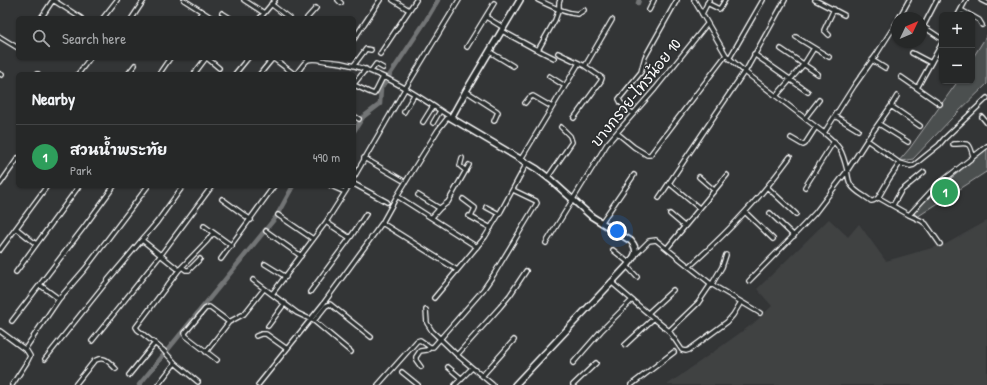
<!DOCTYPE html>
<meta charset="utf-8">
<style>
body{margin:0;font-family:"Patrick Hand","Playpen Sans Thai",sans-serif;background:#323434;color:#f1f3f6}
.controls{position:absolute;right:12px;top:12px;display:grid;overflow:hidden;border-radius:6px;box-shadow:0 1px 3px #0004}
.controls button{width:36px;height:36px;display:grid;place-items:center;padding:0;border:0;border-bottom:1px solid #424445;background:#262828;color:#f1f3f6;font:20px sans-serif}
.compass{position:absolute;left:891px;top:12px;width:36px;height:36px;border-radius:50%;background:#262828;box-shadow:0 1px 3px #0004;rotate:46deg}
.you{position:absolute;left:617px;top:231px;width:14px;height:14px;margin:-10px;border:3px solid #fff;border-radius:50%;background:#1a73e8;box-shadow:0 0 0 6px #1a73e833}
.badge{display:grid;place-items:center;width:26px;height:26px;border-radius:50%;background:#ffd166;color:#fff;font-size:13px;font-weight:700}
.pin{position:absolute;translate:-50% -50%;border:2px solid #fff;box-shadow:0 1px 4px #0006}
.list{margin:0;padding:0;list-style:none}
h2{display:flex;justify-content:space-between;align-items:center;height:52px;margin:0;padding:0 16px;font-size:17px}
h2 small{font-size:13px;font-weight:400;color:#a4a6a8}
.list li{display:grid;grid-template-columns:26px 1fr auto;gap:12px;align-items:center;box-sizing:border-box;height:64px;padding:0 16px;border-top:1px solid #424445}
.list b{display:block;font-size:15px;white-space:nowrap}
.list p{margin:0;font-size:13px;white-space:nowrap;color:#a4a6a8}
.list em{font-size:13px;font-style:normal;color:#a4a6a8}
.icon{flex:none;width:22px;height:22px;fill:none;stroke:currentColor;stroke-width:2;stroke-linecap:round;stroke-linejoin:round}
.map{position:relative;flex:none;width:987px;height:385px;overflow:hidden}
.search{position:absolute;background:#262828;box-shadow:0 1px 3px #0004;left:16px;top:16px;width:340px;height:44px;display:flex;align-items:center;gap:10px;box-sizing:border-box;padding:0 14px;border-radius:6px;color:#a4a6a8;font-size:15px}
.panel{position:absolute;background:#262828;box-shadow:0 1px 3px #0004;left:16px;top:72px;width:340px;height:116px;border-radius:6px}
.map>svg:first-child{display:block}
.built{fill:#404243}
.green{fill:#4c4f50;stroke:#a6a7a8}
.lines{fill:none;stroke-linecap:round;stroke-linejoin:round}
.canal{stroke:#737576;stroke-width:4.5}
.minor-casing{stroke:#fff;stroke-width:6}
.secondary-casing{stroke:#fff;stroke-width:8}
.minor{stroke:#2a2d2e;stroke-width:3.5}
.secondary{stroke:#2a2d2e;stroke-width:5}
.labels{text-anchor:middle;stroke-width:3;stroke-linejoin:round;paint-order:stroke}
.street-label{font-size:15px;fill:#fff;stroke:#2a2d2e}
</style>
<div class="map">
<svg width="987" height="385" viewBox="0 0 987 385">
<rect width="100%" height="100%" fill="#333536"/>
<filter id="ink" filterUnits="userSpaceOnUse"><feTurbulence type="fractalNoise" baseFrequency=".025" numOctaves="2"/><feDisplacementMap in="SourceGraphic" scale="8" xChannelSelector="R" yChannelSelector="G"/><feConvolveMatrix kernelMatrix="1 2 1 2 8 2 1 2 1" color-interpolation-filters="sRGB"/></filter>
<g filter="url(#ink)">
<path class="built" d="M829 219 848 237 859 224 885 260 886 261 946 244 987 221V385H667L754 323 772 306 757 289Z"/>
<path class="green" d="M987 35V84L953 117 913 159 898 162 910 148 958 81H972V59Z
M987 149V173L986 172 917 217 912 210Z"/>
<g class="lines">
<path class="canal" d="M638 3 639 0
M354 131 363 117 380 104 381 88 425 22 438 0
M139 385 276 217 293 186"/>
<defs>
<path id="minor" d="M53 0 81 18
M184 0 212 18
M244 0 264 13
M338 0 341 3
M393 0 409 10
M538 0C551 6 564 13 578 14L584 10
M694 0 726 55 745 72 824 133C840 146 842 150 847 170 848 175 848 181 851 185 855 192 865 196 871 201 874 202 876 198 879 198L909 215 922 221 926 224 940 244
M815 0 844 15
M937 0 924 25V27L942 39
M981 0 987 3
M707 3 719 9 721 7 725 0
M271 4 289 18
M649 10 654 0
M961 10 970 15
M222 13 230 18
M702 14 709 0
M958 15 966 0
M972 16 979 20 982 25
M486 17 504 28
M41 18 53 0
M103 18 117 0
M132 18 144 0
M198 18 202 12
M260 18 275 0
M307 18 316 8
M899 18 909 0
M502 31 535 49 538 50 555 20 559 9V3L560 0
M829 35 824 30 834 9
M0 37 18 48
M354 39 380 0
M467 47 494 3
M814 48 829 57
M781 49 818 74
M538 50 554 58
M490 52 513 66
M558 53 585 66 602 78 601 81 574 118
M912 53 931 63
M380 54 416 0
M754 54 808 92
M207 58 219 68
M273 58 294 74
M729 59 763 0
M872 60 885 68
M354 65 366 49 371 50
M585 66 612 20
M371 71 376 64 383 68
M745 72 785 0
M0 74 2 75
M37 74H38
M78 74 90 58
M128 74 135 65
M159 74 170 58
M194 74 206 58
M235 74 248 58
M260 74 273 58
M296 74C300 70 303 63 308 60 313 58 321 60 326 61 373 64 412 92 450 117
M549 76 565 86
M901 77 940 104
M354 84 366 69
M354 85 369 92 374 94 376 91 383 77
M917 88 942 43
M466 91 497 111 498 112 494 121
M776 96 804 64 814 48 796 37
M525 103 529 98 533 96 552 107
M891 106 920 126
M404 112 414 95
M633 114 621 103 619 99 641 72 643 64 645 57 677 0
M354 116 359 119
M835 116 858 130
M982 117 987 123
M805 118 819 100
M423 122 433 106
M433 123 440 111
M879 124 908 142
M617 133 634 147 647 155H650L726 55
M824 133 854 86 876 55 897 22
M791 138 803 145 805 144 816 127
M867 140 898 162
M953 144C968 144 969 140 973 156
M364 158 402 180
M462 158 460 166 466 171
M521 159 579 63
M354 177 405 89 459 0
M548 177 572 142 570 136 561 127
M699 177 714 190
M0 184 18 158
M354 184 387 202
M331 186 345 192
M767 187 796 214
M805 187 834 141
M418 195 439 208
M397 196 477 247
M659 198 669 183
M878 198 889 179 900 163 910 166 914 165 939 145 944 139 987 98
M222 199 251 220
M463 199 475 208 471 217
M893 205 901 191 924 172
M486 207 499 214
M699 208 669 183 744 72
M745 212 773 239
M770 213 794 236
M670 214 684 226
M278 215 313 239
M909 215 936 186 987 146
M469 216 491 228
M432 217 440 208 448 202 469 165
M382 223 457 270
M601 223 634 175
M204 226 232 246
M16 228 36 244
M266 231 301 256
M350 238 366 214
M142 240 179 270
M546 243 607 144 655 89 707 24
M667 248 727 175
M0 250 47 186
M613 250 629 263
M635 255 649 241 656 240 711 284 760 313
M221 259 274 186
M265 264 286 277
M627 266 637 277
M690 266C709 249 728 231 745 212 761 195 776 176 790 157
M182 267 186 270H189L200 259
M16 272 79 186
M253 280 297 313 314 321 351 352
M749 281 798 231 815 213 847 171 867 140 891 106 897 96
M611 282 632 300 669 331 682 350 686 351 689 350 727 322 733 315 741 302
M712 284 722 267 726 255
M40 285 59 299
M310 292 350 238 326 222
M272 294 326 222 349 186
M434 298 485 237 501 211 527 163
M426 310 427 323 432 331 457 355 493 385
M648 313 673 290
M12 321 84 227 114 186
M314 321 326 306 330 304 371 337
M268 326 285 303
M0 331 27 351 30 356 27 362 12 385
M669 331 698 303 711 284
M256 336 261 334H266L287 349
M92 341 160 256 212 186
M625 345 654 318
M25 349 59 299 85 269 148 186
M206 352 229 322 244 314 264 289
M457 355 500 307 510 295 526 271
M45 359 108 280 157 222 183 186
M217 360 186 336 185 333 205 309 209 307 229 322
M573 363 601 331 632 300
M421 367 416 360V357L420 351 427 350 431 347
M448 367 462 379
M402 372 418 385
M129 375 155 343
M482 376 514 340
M198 382 175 363 163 350 138 330 136 327 179 270 207 241 213 233
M75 385 94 361C104 355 109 362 116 369
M158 385 175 363
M258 385 323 304 369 241 382 223 397 196 438 130 449 116
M378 385 417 341 420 340 430 347H433L483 290 494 274 537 203 536 201 513 190
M455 385 472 368
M573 385 596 363
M631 385 674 352"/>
<path id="secondary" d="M515 385 627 266C634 257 640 252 631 241L591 216 551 180 537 169 451 118 466 91 520 0"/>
</defs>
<use href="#minor" class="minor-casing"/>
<use href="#secondary" class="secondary-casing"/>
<use href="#minor" class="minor"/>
<use href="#secondary" class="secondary"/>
</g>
</g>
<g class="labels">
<g class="street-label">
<text transform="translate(636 93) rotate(-51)" y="5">บางกรวย-ไทรน้อย 10</text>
</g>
</g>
</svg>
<div class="controls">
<button>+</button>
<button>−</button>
</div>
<svg class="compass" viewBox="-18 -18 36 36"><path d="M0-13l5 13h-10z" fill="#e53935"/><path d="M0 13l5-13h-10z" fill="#a4a6a8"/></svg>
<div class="you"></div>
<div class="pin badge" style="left:945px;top:192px;background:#2e9e5b">1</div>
<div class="search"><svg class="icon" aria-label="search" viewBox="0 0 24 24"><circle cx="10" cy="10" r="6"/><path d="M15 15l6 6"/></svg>Search here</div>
<section class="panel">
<h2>Nearby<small></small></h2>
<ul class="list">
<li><span class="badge" style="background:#2e9e5b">1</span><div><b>สวนน้ำพระทัย</b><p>Park</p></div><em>490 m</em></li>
</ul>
</section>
</div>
